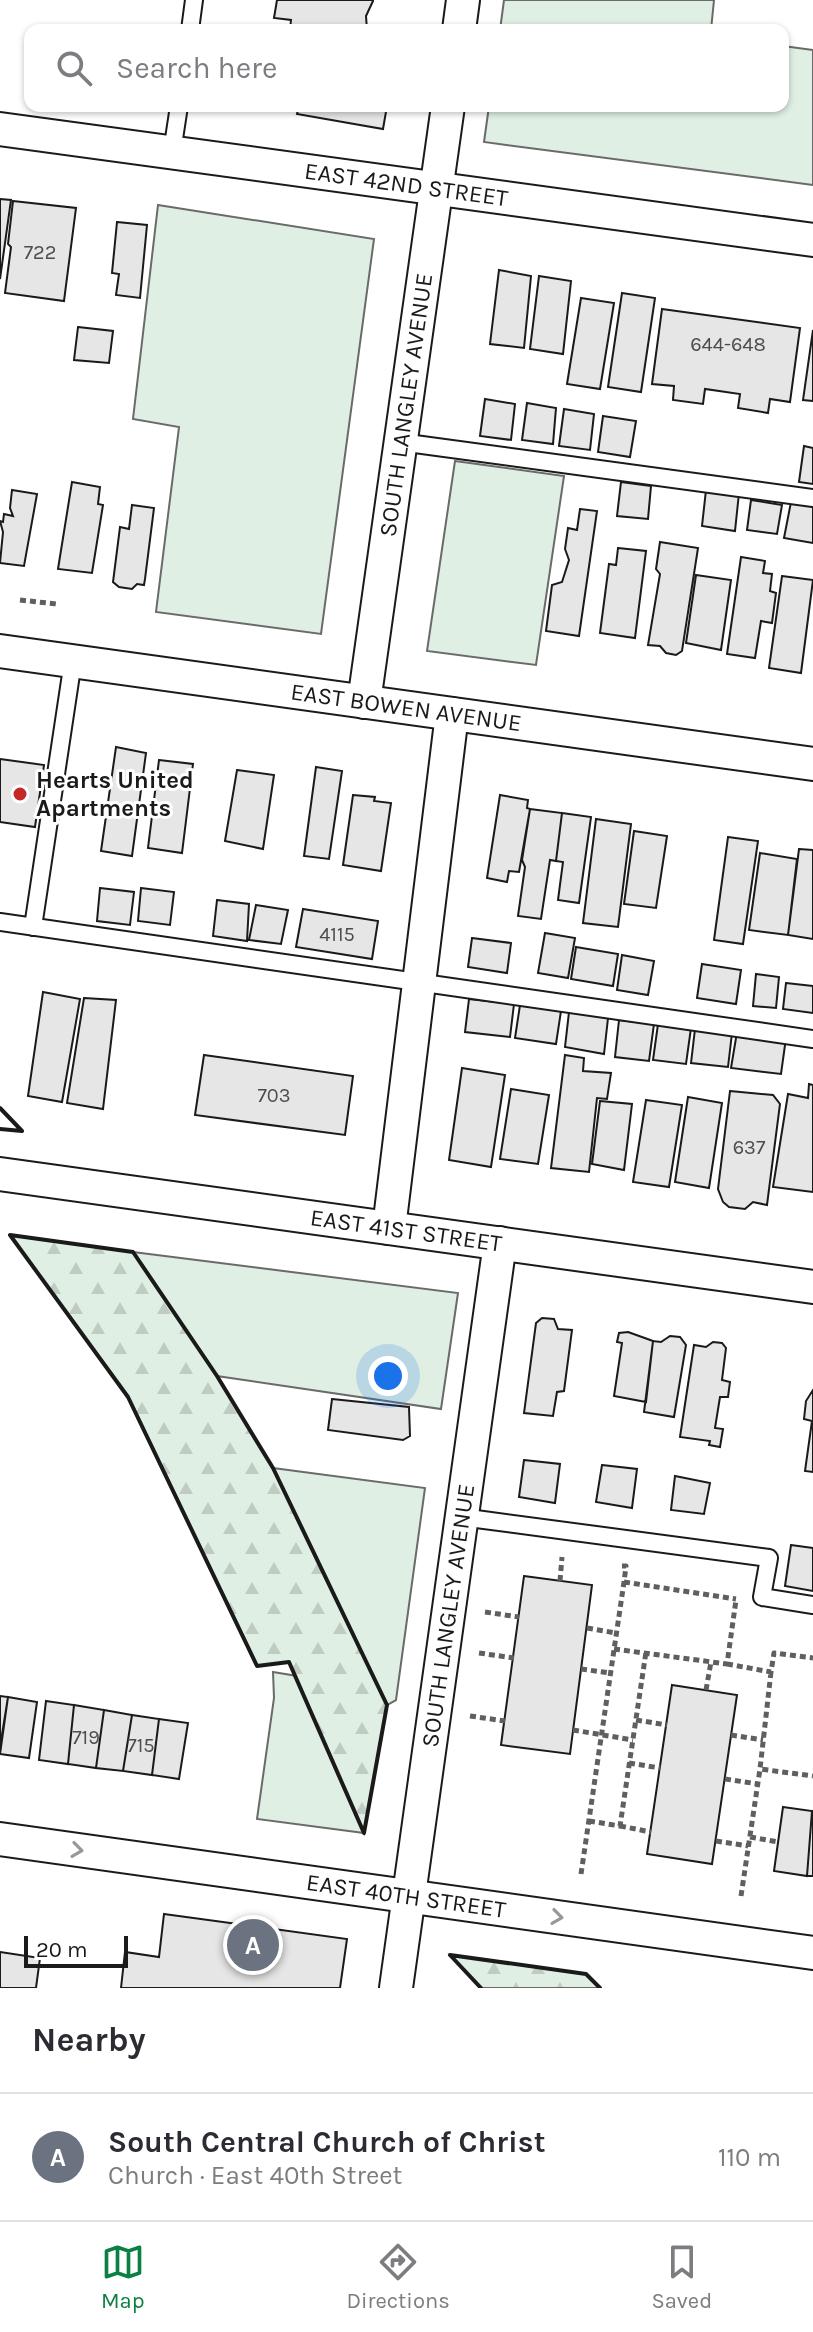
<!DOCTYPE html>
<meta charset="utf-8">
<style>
body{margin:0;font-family:Karla,sans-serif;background:#f7f7f7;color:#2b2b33}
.scale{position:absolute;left:24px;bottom:20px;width:104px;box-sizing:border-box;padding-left:8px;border:4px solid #1a1a1a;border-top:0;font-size:22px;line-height:28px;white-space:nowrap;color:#1a1a1a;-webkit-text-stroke:6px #fff;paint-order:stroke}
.you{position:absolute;left:388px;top:1376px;width:28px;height:28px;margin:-20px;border:6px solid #fff;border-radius:50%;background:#1a73e8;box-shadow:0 0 0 12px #1a73e833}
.badge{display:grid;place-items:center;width:52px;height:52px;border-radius:50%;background:#0b8043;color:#fff;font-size:26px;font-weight:700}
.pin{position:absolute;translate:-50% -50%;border:4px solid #fff;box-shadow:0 2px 8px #0006}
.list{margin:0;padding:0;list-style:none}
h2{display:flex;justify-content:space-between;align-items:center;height:104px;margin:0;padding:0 32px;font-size:34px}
h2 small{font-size:26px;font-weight:400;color:#7c7c81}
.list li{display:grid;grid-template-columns:52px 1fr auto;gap:24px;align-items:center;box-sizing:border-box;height:128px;padding:0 32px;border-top:2px solid #e1e1e2}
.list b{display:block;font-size:30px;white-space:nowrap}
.list p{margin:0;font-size:26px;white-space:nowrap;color:#7c7c81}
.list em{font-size:26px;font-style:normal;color:#7c7c81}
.icon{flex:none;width:44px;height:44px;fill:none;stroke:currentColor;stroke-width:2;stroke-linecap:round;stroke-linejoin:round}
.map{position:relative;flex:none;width:813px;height:1988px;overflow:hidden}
.search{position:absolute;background:#fff;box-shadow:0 2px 6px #0004;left:24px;right:24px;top:24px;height:88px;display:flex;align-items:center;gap:20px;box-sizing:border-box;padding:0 28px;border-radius:16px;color:#7c7c81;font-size:30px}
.sheet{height:232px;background:#fff}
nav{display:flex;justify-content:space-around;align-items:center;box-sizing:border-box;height:112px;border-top:2px solid #e1e1e2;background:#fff;font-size:22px;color:#7c7c81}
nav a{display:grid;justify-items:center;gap:4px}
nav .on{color:#0b8043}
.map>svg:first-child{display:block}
.green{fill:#e0efe3;stroke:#6a6a6a;stroke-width:2}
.forest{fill:url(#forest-firs);stroke:#6a6a6a;stroke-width:2}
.building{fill:#e6e6e6;stroke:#1a1a1a;stroke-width:2}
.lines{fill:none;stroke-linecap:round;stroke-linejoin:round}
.lane-casing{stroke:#1a1a1a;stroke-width:20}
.street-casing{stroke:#1a1a1a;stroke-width:36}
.path{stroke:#5f5f5f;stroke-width:5;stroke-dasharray:6 4;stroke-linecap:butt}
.lane{stroke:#fff;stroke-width:16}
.street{stroke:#fff;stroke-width:32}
.wall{stroke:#1a1a1a;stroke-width:4}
.oneway{stroke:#989898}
.poi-dot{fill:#c62828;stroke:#fff;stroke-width:3}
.labels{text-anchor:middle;stroke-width:6;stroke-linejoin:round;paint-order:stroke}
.number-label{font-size:20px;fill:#4d4d4d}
.street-label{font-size:24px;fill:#1a1a1a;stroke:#fff}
.poi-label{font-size:24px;font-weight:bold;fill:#1a1a1a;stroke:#fff;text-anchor:start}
</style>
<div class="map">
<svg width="813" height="1988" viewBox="0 0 813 1988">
<defs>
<pattern id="forest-firs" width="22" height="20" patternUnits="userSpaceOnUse" patternTransform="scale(2)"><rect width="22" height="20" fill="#e0efe3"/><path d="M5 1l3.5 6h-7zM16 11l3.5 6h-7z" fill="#c0ccc2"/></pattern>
</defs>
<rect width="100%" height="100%" fill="#fff"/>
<path class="green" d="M504 0H714L711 30H500Z
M783 46 813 50V185L484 142 489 106H783Z
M158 205 374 239 321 634 156 612 179 427 133 419Z
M455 461 564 476 536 665 427 651Z
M133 1252 458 1293 441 1409 217 1376Z
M273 1468 425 1488 396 1700 387 1705Z
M273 1672 297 1676 364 1833 257 1819 274 1698Z"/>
<path class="forest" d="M10 1235 133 1252 217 1376 273 1468 387 1705 364 1833 289 1662 257 1666 128 1397Z
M450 1955 586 1974 600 1988H481Z"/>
<path class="building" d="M277 0H373V1L366 16 367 30H290L291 20 274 18Z
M299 106H387L383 129 297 114Z
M0 199 11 200 0 279Z
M13 201 76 208 64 301 5 293 11 247 8 244Z
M117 222 147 225 140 298 116 295 119 274 112 273Z
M499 270 531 276 524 348 490 344Z
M539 276 571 281 563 354 530 349Z
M622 293 655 298 641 392 608 387Z
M581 298 614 303 600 389 567 384Z
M662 309 800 328 790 402 770 399 768 413 738 408 740 394 705 389 703 404 673 400 674 386 652 384Z
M78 327 113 331 109 363 74 360Z
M813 330V401L803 400Z
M485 399 515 404 511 440 480 436Z
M527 403 556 408 553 444 522 440Z
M564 409 594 414 590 450 559 446Z
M603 416 636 421 630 457 598 452Z
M804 446 813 448V484L799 482Z
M72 482 100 487 98 504 103 505 92 573 58 569Z
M621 482 651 486 648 519 617 516Z
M12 490 37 494 24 566 0 563 3 532 0 521 3 522 4 514 13 516 10 508Z
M706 490 739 493 735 531 702 526Z
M751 500 782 505 777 534 747 530Z
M791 502 813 506V543L784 538Z
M132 505 154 508 145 579 144 585 137 584 132 589 119 587 113 582 120 527 129 529Z
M580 509 597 511 579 636 546 631 552 585 562 582 569 560 565 549 568 528 577 530Z
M660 542 698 548 682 651 676 655 666 653 660 646 648 645 660 574 656 569Z
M618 548 646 551 635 638 600 633 609 564 616 565Z
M741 557 765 561 763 573 772 574 770 591 776 593 772 623 761 621 755 658 727 654Z
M696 575 731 580 721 650 686 643Z
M782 576 813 580 801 673 769 668Z
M116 747 146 753 132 856 101 851Z
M0 759 44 765 35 827 0 822Z
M159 760 193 764 182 853 148 848Z
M316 767 342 771 329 859 304 856Z
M237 770 274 775 263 849 225 841Z
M353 795 375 797 374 801 391 803 381 871 343 865Z
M500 795 528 800 527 808 530 809 519 872 509 871 507 882 487 878Z
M530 809 562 813 556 861 550 860 541 919 518 916 525 867 522 860Z
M562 813 591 817 579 903 558 900 563 862 556 861Z
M596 819 631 824 618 927 583 923Z
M634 831 667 836 656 908 624 904Z
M728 837 758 841 743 944 714 940Z
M799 849 813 850V939L788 935Z
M760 853 797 859 788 935 749 930Z
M100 888 134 892 130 925 97 921Z
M141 888 174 892 170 925 138 921Z
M217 900 249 904 247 941 213 936Z
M256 905 288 910 281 944 249 940Z
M303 909 378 921 372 959 296 947Z
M545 933 575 938 568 978 538 973Z
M472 938 511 943 507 973 468 967Z
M576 947 618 954 613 986 571 979Z
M622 955 654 961 648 995 617 990Z
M702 964 741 970 736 1004 697 998Z
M756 974 779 977 776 1008 753 1006Z
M786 983 813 986V1013L783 1009Z
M43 992 80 999 62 1102 28 1096Z
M84 998 116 1000 103 1109 67 1103Z
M469 999 514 1004 510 1037 465 1032Z
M520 1005 561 1011 556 1044 515 1038Z
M569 1012 608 1018 604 1054 565 1047Z
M619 1020 654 1024 649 1061 615 1057Z
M658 1024 691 1028 686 1064 653 1060Z
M695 1029 732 1033 728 1067 691 1063Z
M737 1032 786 1038 781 1074 731 1068Z
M204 1055 353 1076 345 1135 195 1115Z
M565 1055 584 1058 583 1071 611 1073 607 1099 597 1098 589 1172 551 1168Z
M462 1068 505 1075 491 1167 449 1160Z
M809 1084 813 1085V1192L773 1187 788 1094 808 1098Z
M511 1089 549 1095 538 1164 500 1159Z
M730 1091 773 1095 780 1104 767 1205 753 1202 745 1209 729 1207 723 1202 718 1189Z
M688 1097 722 1103 709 1188 675 1182Z
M646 1100 682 1105 669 1187 633 1182Z
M600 1101 632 1104 624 1170 592 1164Z
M542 1318 554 1319 558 1329 572 1330 564 1391 557 1392 553 1416 524 1413 536 1323Z
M628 1332 653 1341 646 1402 614 1396 622 1343 617 1342 619 1333Z
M670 1336 680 1337 686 1345 674 1417 644 1412 653 1341 661 1342Z
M713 1342 722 1343 726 1348 722 1380 730 1382 728 1397H720L715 1428 723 1429 720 1447 709 1445 710 1441 680 1437 694 1345 706 1347Z
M813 1390V1472L805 1471 812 1421 804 1419 806 1401Z
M332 1399 409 1407 410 1436 403 1440 328 1430Z
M524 1460 560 1464 555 1503 519 1497Z
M602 1465 637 1469 632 1508 596 1502Z
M675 1476 710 1483 704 1514 671 1510Z
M791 1545 813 1548V1591L785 1586Z
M524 1576 592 1585 570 1754 501 1745Z
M672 1685 737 1695 712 1864 647 1854Z
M0 1696 8 1697 0 1747Z
M8 1697 37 1702 29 1758 0 1754Z
M46 1701 74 1705 68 1764 39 1760Z
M74 1705 104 1710 96 1768 68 1764Z
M104 1710 132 1715 123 1771 96 1768Z
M132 1715 159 1719 152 1775 123 1771Z
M159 1719 188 1723 179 1779 152 1775Z
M783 1807 812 1811 807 1876 774 1871Z
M812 1811H813V1876H807Z
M164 1914 347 1939 340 1988H121L125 1952 159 1957Z
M0 1952 40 1958 36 1988H0Z"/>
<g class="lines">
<defs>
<path id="lane" d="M190 30 194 0
M172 152 179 106
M400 442 813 498
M0 922 813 1039
M33 927 73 661
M461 1517 769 1558 762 1597 813 1605"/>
<g id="street">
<path d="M459 30 463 0"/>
<path id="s1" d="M0 129 813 240"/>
<path id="s2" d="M0 651 813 764"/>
<path id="s3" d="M364 702 448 106"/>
<path id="s4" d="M0 1174 813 1287"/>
<path d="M389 1228 452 714"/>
<path id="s5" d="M0 1839 813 1953"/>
<path id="s6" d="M396 1988 500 1243"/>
</g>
</defs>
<use href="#lane" class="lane-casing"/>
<use href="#street" class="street-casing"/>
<path class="path" d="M20 600 57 604
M560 1581 562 1557
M624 1582 736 1599
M485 1612 519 1617
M587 1628 616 1633
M614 1649 727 1664 736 1600
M479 1653 514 1658
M727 1664 771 1672 774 1653 813 1658
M581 1669 610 1673
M771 1672 760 1769 813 1776
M706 1690 711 1662
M470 1716 505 1721
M636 1720 667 1725
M573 1730 633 1740
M731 1735 763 1740
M629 1763 660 1768
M725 1779 758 1784
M589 1821 620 1826 646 1652
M620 1826 651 1832
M750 1837 778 1842
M716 1841 748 1846
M581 1874 624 1582 626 1566H622
M741 1896 760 1769"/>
<use href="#lane" class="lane"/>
<use href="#street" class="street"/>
<path class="wall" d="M0 1108 22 1131
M0 1129 22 1131
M10 1235 133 1252 217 1376 273 1468 387 1705 364 1833 289 1662 257 1666 128 1397Z
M481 1988 450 1955 586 1974 600 1988"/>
</g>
<defs><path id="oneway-chevron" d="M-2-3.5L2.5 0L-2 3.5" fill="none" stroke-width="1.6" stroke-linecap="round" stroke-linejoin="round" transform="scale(2)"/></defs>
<g class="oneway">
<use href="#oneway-chevron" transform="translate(77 1850) rotate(8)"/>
<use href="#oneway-chevron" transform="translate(557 1917) rotate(8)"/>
</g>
<circle class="poi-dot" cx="20" cy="794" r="8"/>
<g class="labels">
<g class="number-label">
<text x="40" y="259">722</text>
<text x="728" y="351">644-648</text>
<text x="337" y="941">4115</text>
<text x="274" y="1102">703</text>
<text x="749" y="1154">637</text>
<text x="86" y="1744">719</text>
<text x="141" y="1752">715</text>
</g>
<g class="street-label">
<text dy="8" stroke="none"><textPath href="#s1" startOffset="410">EAST 42ND STREET</textPath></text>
<text dy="8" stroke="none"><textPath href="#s3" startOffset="300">SOUTH LANGLEY AVENUE</textPath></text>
<text dy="8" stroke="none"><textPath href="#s2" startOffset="410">EAST BOWEN AVENUE</textPath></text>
<text dy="8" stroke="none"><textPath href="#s4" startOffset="410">EAST 41ST STREET</textPath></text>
<text dy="8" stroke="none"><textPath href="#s6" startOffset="376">SOUTH LANGLEY AVENUE</textPath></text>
<text dy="8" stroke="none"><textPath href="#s5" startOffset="410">EAST 40TH STREET</textPath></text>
</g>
<g class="poi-label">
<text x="36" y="788">Hearts United<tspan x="36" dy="28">Apartments</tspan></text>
</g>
</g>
</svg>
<div class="scale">20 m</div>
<div class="you"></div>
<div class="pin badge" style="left:253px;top:1945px;background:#6b7280">A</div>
<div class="search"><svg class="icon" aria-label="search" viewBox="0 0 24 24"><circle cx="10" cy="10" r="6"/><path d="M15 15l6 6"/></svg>Search here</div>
</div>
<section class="sheet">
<h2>Nearby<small></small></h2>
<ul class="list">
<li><span class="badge" style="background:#6b7280">A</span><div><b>South Central Church of Christ</b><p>Church · East 40th Street</p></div><em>110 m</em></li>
</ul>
</section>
<nav>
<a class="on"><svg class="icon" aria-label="map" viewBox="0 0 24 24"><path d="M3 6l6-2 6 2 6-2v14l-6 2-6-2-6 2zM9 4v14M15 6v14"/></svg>Map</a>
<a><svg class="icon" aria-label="directions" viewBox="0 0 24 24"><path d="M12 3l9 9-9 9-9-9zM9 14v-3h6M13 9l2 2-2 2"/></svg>Directions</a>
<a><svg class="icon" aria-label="saved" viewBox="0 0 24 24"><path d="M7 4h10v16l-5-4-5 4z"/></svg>Saved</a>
</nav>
